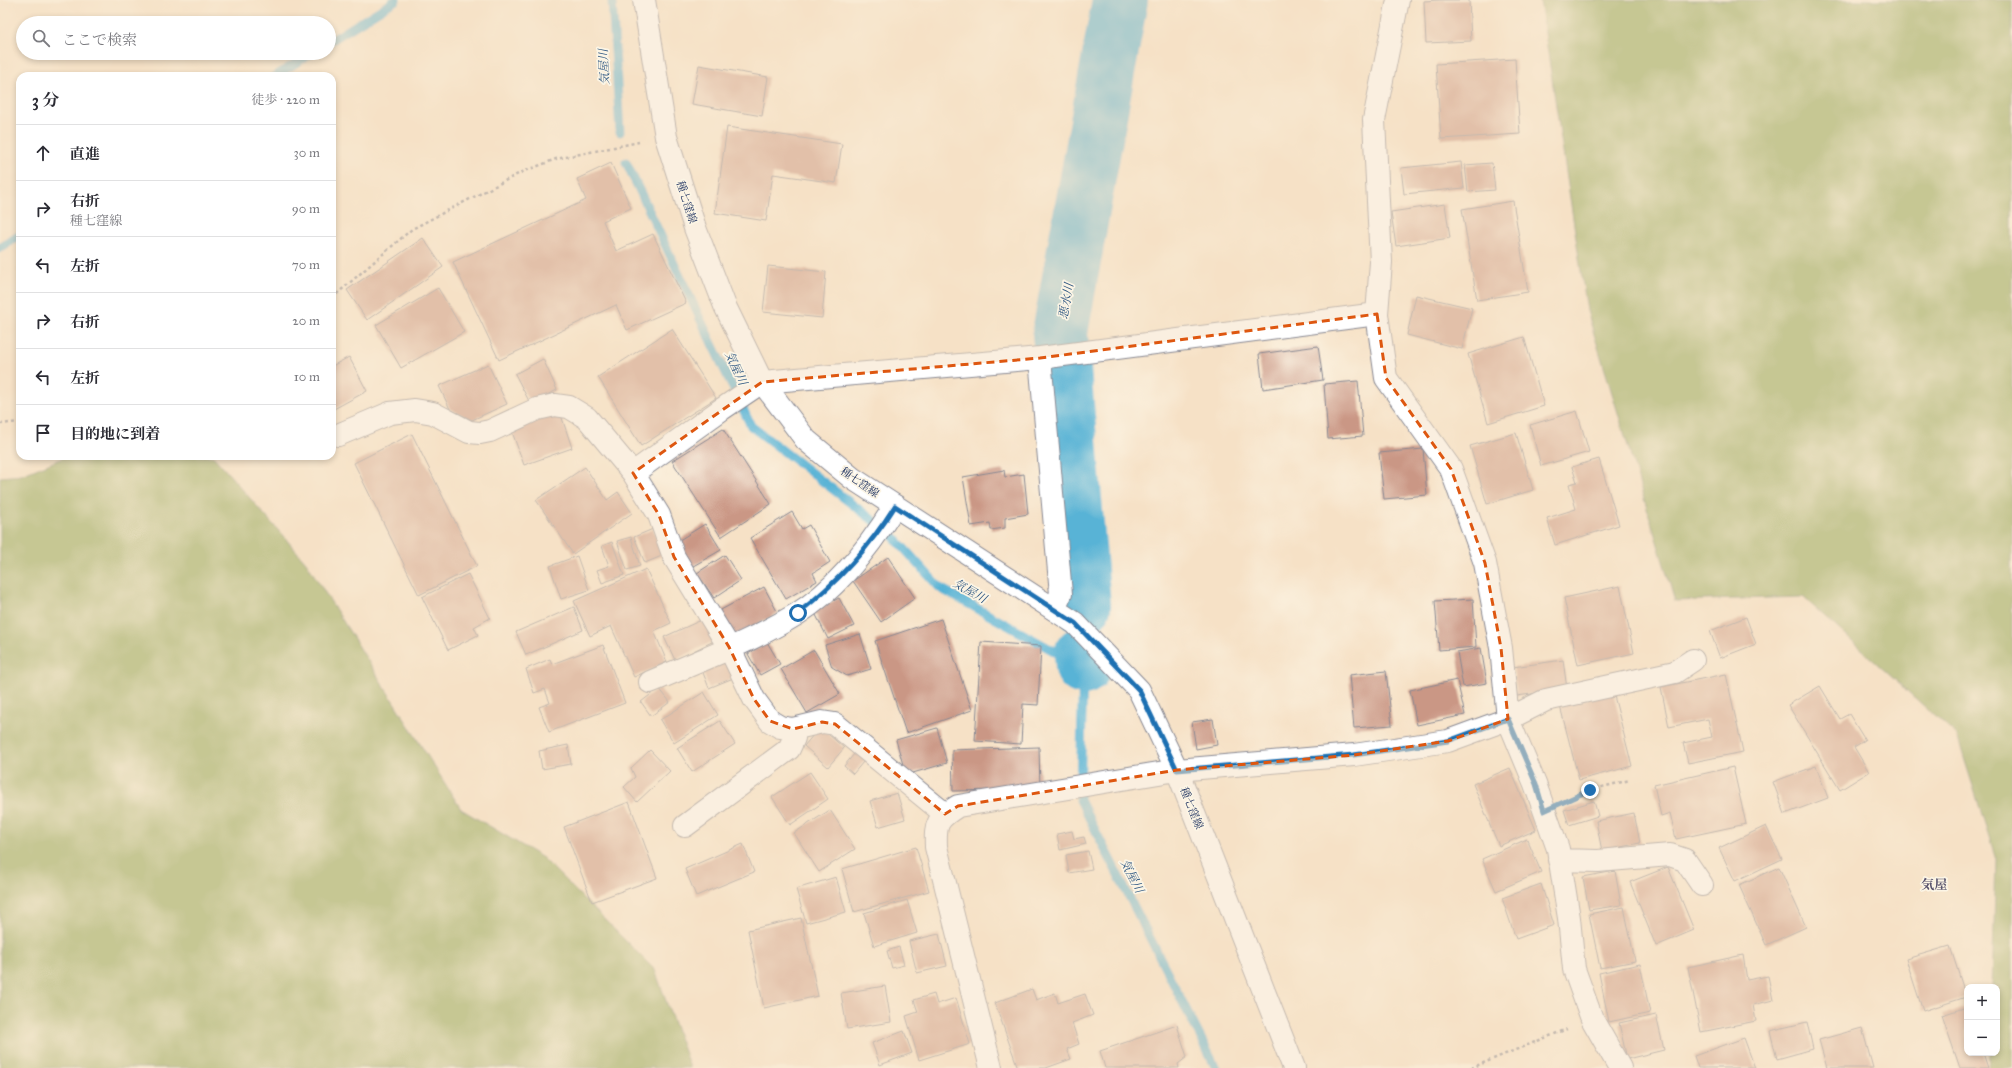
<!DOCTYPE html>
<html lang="ja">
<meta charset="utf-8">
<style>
body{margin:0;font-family:"IM FELL Great Primer","Noto Serif JP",serif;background:#f2f2f3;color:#2b2b33}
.controls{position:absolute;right:12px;bottom:12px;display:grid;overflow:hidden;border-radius:8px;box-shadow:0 2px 6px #0003}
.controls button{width:36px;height:36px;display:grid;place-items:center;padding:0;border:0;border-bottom:1px solid #e1e1e2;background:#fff;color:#2b2b33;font:20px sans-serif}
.stop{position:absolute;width:12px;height:12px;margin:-9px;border:3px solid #1f6fb2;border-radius:50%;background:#fff}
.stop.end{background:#1f6fb2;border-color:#fff;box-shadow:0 1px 4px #0008}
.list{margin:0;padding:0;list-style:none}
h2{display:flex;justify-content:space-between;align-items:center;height:52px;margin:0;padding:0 16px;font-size:17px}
h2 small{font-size:13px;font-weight:400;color:#7c7c81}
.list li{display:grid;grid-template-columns:26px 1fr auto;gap:12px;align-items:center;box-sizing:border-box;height:56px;padding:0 16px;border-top:1px solid #e1e1e2}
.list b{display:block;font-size:15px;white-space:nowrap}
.list p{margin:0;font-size:13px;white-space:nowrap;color:#7c7c81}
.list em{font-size:13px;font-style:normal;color:#7c7c81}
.icon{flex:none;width:22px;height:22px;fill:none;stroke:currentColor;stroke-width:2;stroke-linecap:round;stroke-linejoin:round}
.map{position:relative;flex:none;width:2012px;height:1068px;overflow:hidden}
.search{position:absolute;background:#fff;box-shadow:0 2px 6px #0003;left:16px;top:16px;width:320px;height:44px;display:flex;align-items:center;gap:10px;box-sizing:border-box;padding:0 14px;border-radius:22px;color:#7c7c81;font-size:15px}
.panel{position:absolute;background:#fff;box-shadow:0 2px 6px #0003;left:16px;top:72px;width:320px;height:388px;border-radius:12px}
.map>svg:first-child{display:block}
.forest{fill:#8ca657;stroke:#546a5a}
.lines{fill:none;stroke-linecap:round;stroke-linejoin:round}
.stream{stroke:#59b3d6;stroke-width:9}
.river{stroke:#59b3d6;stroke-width:56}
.building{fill:#ca9785}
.street-casing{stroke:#888892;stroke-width:24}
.secondary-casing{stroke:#888892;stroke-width:24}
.path{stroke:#888892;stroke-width:2.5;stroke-dasharray:3 3;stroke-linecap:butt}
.street{stroke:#fff;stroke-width:22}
.secondary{stroke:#fff;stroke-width:22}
.route{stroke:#1f6fb2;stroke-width:5}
.marked{fill:none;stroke:#de5710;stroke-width:3;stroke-dasharray:8 5;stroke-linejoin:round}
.labels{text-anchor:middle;stroke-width:3.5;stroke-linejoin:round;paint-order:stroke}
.street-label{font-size:11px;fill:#1b2f5e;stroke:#fcf5e5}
.water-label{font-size:12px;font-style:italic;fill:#2e5782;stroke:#fcf5e5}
.quarter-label{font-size:13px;font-weight:bold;fill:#58536c;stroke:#fcf5e5}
</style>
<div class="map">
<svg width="2012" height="1068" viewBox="0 0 2012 1068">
<rect width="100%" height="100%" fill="#fcf5e5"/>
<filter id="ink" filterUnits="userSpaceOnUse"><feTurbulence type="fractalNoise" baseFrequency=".025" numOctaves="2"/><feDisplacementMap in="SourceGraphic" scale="8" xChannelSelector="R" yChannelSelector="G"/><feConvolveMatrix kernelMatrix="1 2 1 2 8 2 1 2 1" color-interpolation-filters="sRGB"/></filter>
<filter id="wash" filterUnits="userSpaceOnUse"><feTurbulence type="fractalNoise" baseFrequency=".012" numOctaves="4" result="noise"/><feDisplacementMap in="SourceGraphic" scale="16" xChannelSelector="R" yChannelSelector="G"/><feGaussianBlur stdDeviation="0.9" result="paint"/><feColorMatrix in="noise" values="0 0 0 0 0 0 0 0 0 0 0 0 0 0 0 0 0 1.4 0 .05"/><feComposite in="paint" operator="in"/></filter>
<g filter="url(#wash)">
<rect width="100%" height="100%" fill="#f6e1c6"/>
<path class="forest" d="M1540 0H2012V1068H1989L1990 1053H1997V987H1992L1996 859 1957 736 1803 597 1675 601 1587 311Z
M68 456H213L306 562 461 809 543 858 655 970 690 1068H0V477L21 475Z"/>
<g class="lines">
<path class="stream" d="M612 0 620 132
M329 42 396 0
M275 76 312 53
M626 162 751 426 892 535 940 588 1083 667 1080 800 1216 1068
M0 248 20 235"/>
<path class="river" d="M1083 606 1060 333 1120 0
M1082 654 1083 667"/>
</g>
<g id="blocks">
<path class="building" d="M1440 0H1469L1471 41 1426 43 1424 1Z
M1515 59 1520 134 1441 139 1436 64Z
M699 65 768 77 762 116 692 104Z
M727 127 842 144 836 183 773 174 766 221 715 213Z
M1461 162 1464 188 1404 194 1401 168Z
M611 163 631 208 603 221 616 251 653 234 686 303 627 330 616 305 499 360 453 262 586 200 577 179Z
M1492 163 1495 190 1468 192 1465 165Z
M1513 201 1528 292 1477 300 1462 209Z
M1445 204 1450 238 1396 246 1391 212Z
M423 238 443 267 367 320 347 290Z
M768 266 826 272 822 318 763 312Z
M438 288 464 332 401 368 376 325Z
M1416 295 1472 308 1462 349 1407 335Z
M672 329 716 398 641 446 598 377Z
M1524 337 1544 406 1488 423 1468 354Z
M1318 346 1323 380 1263 389 1259 354Z
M349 357 367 391 332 410V366Z
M543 359 557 390 530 403 515 374Z
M488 364 507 404 472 420 450 409 439 386Z
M1358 381 1363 436 1328 439 1324 384Z
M1577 411 1589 452 1541 466 1530 425Z
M560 412 572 448 524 465 511 429Z
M723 429 771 504 721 537 672 461Z
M1516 433 1533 490 1487 504 1470 446Z
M412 434 477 566 419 595 354 463Z
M1423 449 1427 495 1384 499 1379 453Z
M1599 459 1619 525 1555 545 1547 518 1576 509 1569 484 1577 482 1572 467Z
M585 467 607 500 618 492 632 513 573 554 536 500Z
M1004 470 1005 477 1024 474 1028 514 1005 518V528L991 530 990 523 971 526 963 477Z
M792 512 802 529 809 525 830 562 813 573 817 581 786 599 750 538Z
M705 524 721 550 688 569 673 544Z
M653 529 664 555 645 563 634 537Z
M631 537 640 566 627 570 617 541Z
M612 542 624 575 602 583 597 570 609 566 602 546Z
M725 555 741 580 714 598 697 573Z
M577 556 589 590 561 599 550 566Z
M888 557 915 598 881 622 853 581Z
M646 569 671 623 654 631 667 662 634 677 611 626 590 636 574 601Z
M468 574 490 618 474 627 478 635 448 650 422 597Z
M1620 586 1634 653 1578 665 1564 598Z
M764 587 778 613 731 638 717 612Z
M839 598 854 626 828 639 814 611Z
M1473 599 1476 647 1439 650 1435 601Z
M574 607 583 630 526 655 516 632Z
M708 617 718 639 675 660 664 637Z
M1746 617 1756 644 1720 658 1710 631Z
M941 619 972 710 906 733 875 641Z
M860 634 871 669 847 676 832 667 825 645Z
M767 642 780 664 760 675 748 654Z
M981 642 1041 646 1038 705 1023 704 1021 744 975 741Z
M603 645 625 703 549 732 539 707 550 703 545 689 534 693 526 669 550 659 552 664Z
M1481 648 1487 683 1463 687 1457 652Z
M814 650 840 694 807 713 781 669Z
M730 653 738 676 709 688 700 665Z
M1563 660 1567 689 1517 696 1513 667Z
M1386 671 1392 725 1354 728 1349 675Z
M1726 674 1743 752 1688 763 1683 743 1712 737 1708 719 1669 727 1661 687Z
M1457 680 1465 715 1417 725 1410 690Z
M1820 686 1840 719 1849 714 1865 740 1854 747 1869 772 1840 790 1788 705Z
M659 688 670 702 651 716 641 702Z
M704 692 718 715 674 743 660 720Z
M1613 692 1632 766 1579 780 1560 706Z
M1213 719 1217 745 1196 749 1192 722Z
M720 721 735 744 692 772 677 748Z
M820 727 844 748 828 767 804 746Z
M937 728 947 763 906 775 896 740Z
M568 745 571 764 542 769 539 751Z
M860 747 869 755 853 774 844 766Z
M1039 747 1040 789 953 791 952 750Z
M650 750 670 771 637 802 624 787 635 777 631 768Z
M1816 766 1828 798 1785 814 1773 782Z
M1733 767 1746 824 1676 839 1670 813 1661 816 1654 785Z
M1510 768 1536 830 1499 846 1473 784Z
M810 772 828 799 790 825 772 797Z
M897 793 905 819 878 827 870 801Z
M1594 801 1598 816 1569 825 1564 810Z
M629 802 657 878 592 902 564 827Z
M830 810 855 849 819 872 794 833Z
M1634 813 1640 843 1602 851 1596 821Z
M1766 826 1782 859 1735 881 1719 848Z
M1072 831 1074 839 1084 837 1086 844 1060 850 1057 834Z
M1527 839 1541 872 1496 891 1482 859Z
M743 844 754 872 696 896 685 869Z
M916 847 929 891 854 912 842 869Z
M1088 851 1092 869 1069 873 1066 855Z
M1668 867 1694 930 1656 946 1630 882Z
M1779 867 1806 927 1766 945 1739 885Z
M1615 871 1621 905 1589 910 1583 877Z
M836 877 846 912 806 923 796 889Z
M1541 884 1554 925 1516 939 1502 898Z
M907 900 917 933 874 946 864 913Z
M1624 907 1635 961 1600 968 1589 914Z
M801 918 818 996 764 1008 748 930Z
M939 934 947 966 917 973 909 941Z
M1950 946 1966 997 1923 1011 1906 959Z
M899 947 904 965 892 968 887 951Z
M1743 955 1747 980 1768 976 1773 1000 1753 1005 1756 1021 1701 1032 1688 967Z
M1640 964 1650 1013 1609 1022 1599 973Z
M885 986 891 1022 847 1029 841 993Z
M1032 989 1036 1000 1055 993 1058 1003 1085 994 1093 1015 1072 1023 1079 1044 1067 1049 1071 1059 1046 1068H1018L995 1003Z
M934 994 937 1004 956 998 970 1044 919 1060 906 1016 918 1012 914 1000Z
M1967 1007V1053H1983L1988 1068H1960L1942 1015Z
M1656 1015 1664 1050 1627 1059 1619 1023Z
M1807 1022 1813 1049 1777 1059 1770 1031Z
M1177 1025 1187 1057 1178 1064 1179 1068H1105L1100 1051Z
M1862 1028 1873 1068H1827L1819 1040Z
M904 1031 912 1053 880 1065 872 1043Z
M1744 1038 1755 1068H1698L1694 1056Z"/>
</g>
</g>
<g filter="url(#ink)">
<use href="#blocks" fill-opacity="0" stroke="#888892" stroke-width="1"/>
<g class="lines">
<defs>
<path id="street" d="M1398 0 1374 120 1381 262 1377 314 1386 378 1451 469 1485 563 1501 648 1508 719 1535 784 1558 849 1569 918 1574 969 1592 1019 1620 1068
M1040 358 1061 594 1054 609
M338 435 390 413 415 410 433 413 469 432 480 433 490 431 537 409 555 405 569 407 587 418 633 473 659 515 674 557 729 647 754 699 770 721 780 727 793 729 822 722 835 724 945 814
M633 473 722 409 762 382 1040 358 1377 314
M650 682C699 661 751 642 797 614 837 589 870 546 895 506
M685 826 789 749 794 738 793 729
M1559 860 1598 861 1670 855 1685 860 1702 885
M991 1068 936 847C935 823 937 819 958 806L1177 770 1354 755 1448 741 1508 719 1546 700 1675 672 1693 660"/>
<path id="secondary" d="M644 0 666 137 695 228 725 306 762 382 806 440 852 478 1075 623 1139 690 1177 770 1294 1068"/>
</defs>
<use href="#street" class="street-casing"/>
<use href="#secondary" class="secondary-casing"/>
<path class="path" d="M332 298 412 229 520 173 556 159 639 142
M0 424 20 422
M1568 800 1590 790 1630 780
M1471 1068 1567 1029"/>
<use href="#street" class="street"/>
<use href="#secondary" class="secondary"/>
</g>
</g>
<g class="lines" filter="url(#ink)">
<path class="route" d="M798 613C837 583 869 548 895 506L1075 623 1139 690 1177 770 1354 755 1448 741 1508 719 1536 784 1544 811 1590 790"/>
</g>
<path d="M0 0H2012V1068H0ZM1377 314 1386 378 1451 469 1485 563 1501 648 1508 719 1448 741 1354 755 1177 770 958 806 945 814 835 724 822 722 793 729 770 721 754 699 729 647 674 557 659 515 633 473 762 382 1040 358Z" fill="#f6e1c6" fill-opacity=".55" fill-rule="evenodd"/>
<path class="marked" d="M1377 314 1386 378 1451 469 1485 563 1501 648 1508 719 1448 741 1354 755 1177 770 958 806 945 814 835 724 822 722 793 729 770 721 754 699 729 647 674 557 659 515 633 473 762 382 1040 358Z"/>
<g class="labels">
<g class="street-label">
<text transform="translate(687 202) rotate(72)" y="4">種七窪線</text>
<text transform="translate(860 482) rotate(35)" y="4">種七窪線</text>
<text transform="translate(1192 808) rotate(68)" y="4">種七窪線</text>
</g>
<g class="water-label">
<text transform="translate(604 67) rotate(-93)" y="4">気屋川</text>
<text transform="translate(1066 301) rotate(-80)" y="4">悪水川</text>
<text transform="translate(736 368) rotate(65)" y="4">気屋川</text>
<text transform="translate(970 591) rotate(29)" y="4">気屋川</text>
<text transform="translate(1132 876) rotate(63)" y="4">気屋川</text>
</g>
<g class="quarter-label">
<text x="1934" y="889">気屋</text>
</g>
</g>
</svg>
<div class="controls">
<button>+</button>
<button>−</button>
</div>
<div class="stop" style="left:798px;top:613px"></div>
<div class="stop end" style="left:1590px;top:790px"></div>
<div class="search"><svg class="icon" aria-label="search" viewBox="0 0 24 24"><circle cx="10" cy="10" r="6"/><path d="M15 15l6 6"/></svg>ここで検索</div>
<section class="panel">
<h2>3 分<small>徒歩 · 220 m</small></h2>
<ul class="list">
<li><svg class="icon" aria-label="ahead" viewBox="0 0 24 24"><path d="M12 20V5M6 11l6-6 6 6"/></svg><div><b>直進</b></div><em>30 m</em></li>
<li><svg class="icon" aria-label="right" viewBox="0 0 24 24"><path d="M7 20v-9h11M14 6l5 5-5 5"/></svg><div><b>右折</b><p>種七窪線</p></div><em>90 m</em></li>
<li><svg class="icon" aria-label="left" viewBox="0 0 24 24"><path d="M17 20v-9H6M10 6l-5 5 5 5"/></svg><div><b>左折</b></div><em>70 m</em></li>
<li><svg class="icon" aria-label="right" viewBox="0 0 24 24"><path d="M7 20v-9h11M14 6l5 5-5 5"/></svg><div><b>右折</b></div><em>20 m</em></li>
<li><svg class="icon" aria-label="left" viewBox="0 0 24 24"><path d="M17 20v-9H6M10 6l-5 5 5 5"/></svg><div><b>左折</b></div><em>10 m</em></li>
<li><svg class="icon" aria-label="arrive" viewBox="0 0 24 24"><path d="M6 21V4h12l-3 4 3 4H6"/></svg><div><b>目的地に到着</b></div></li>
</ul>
</section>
</div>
